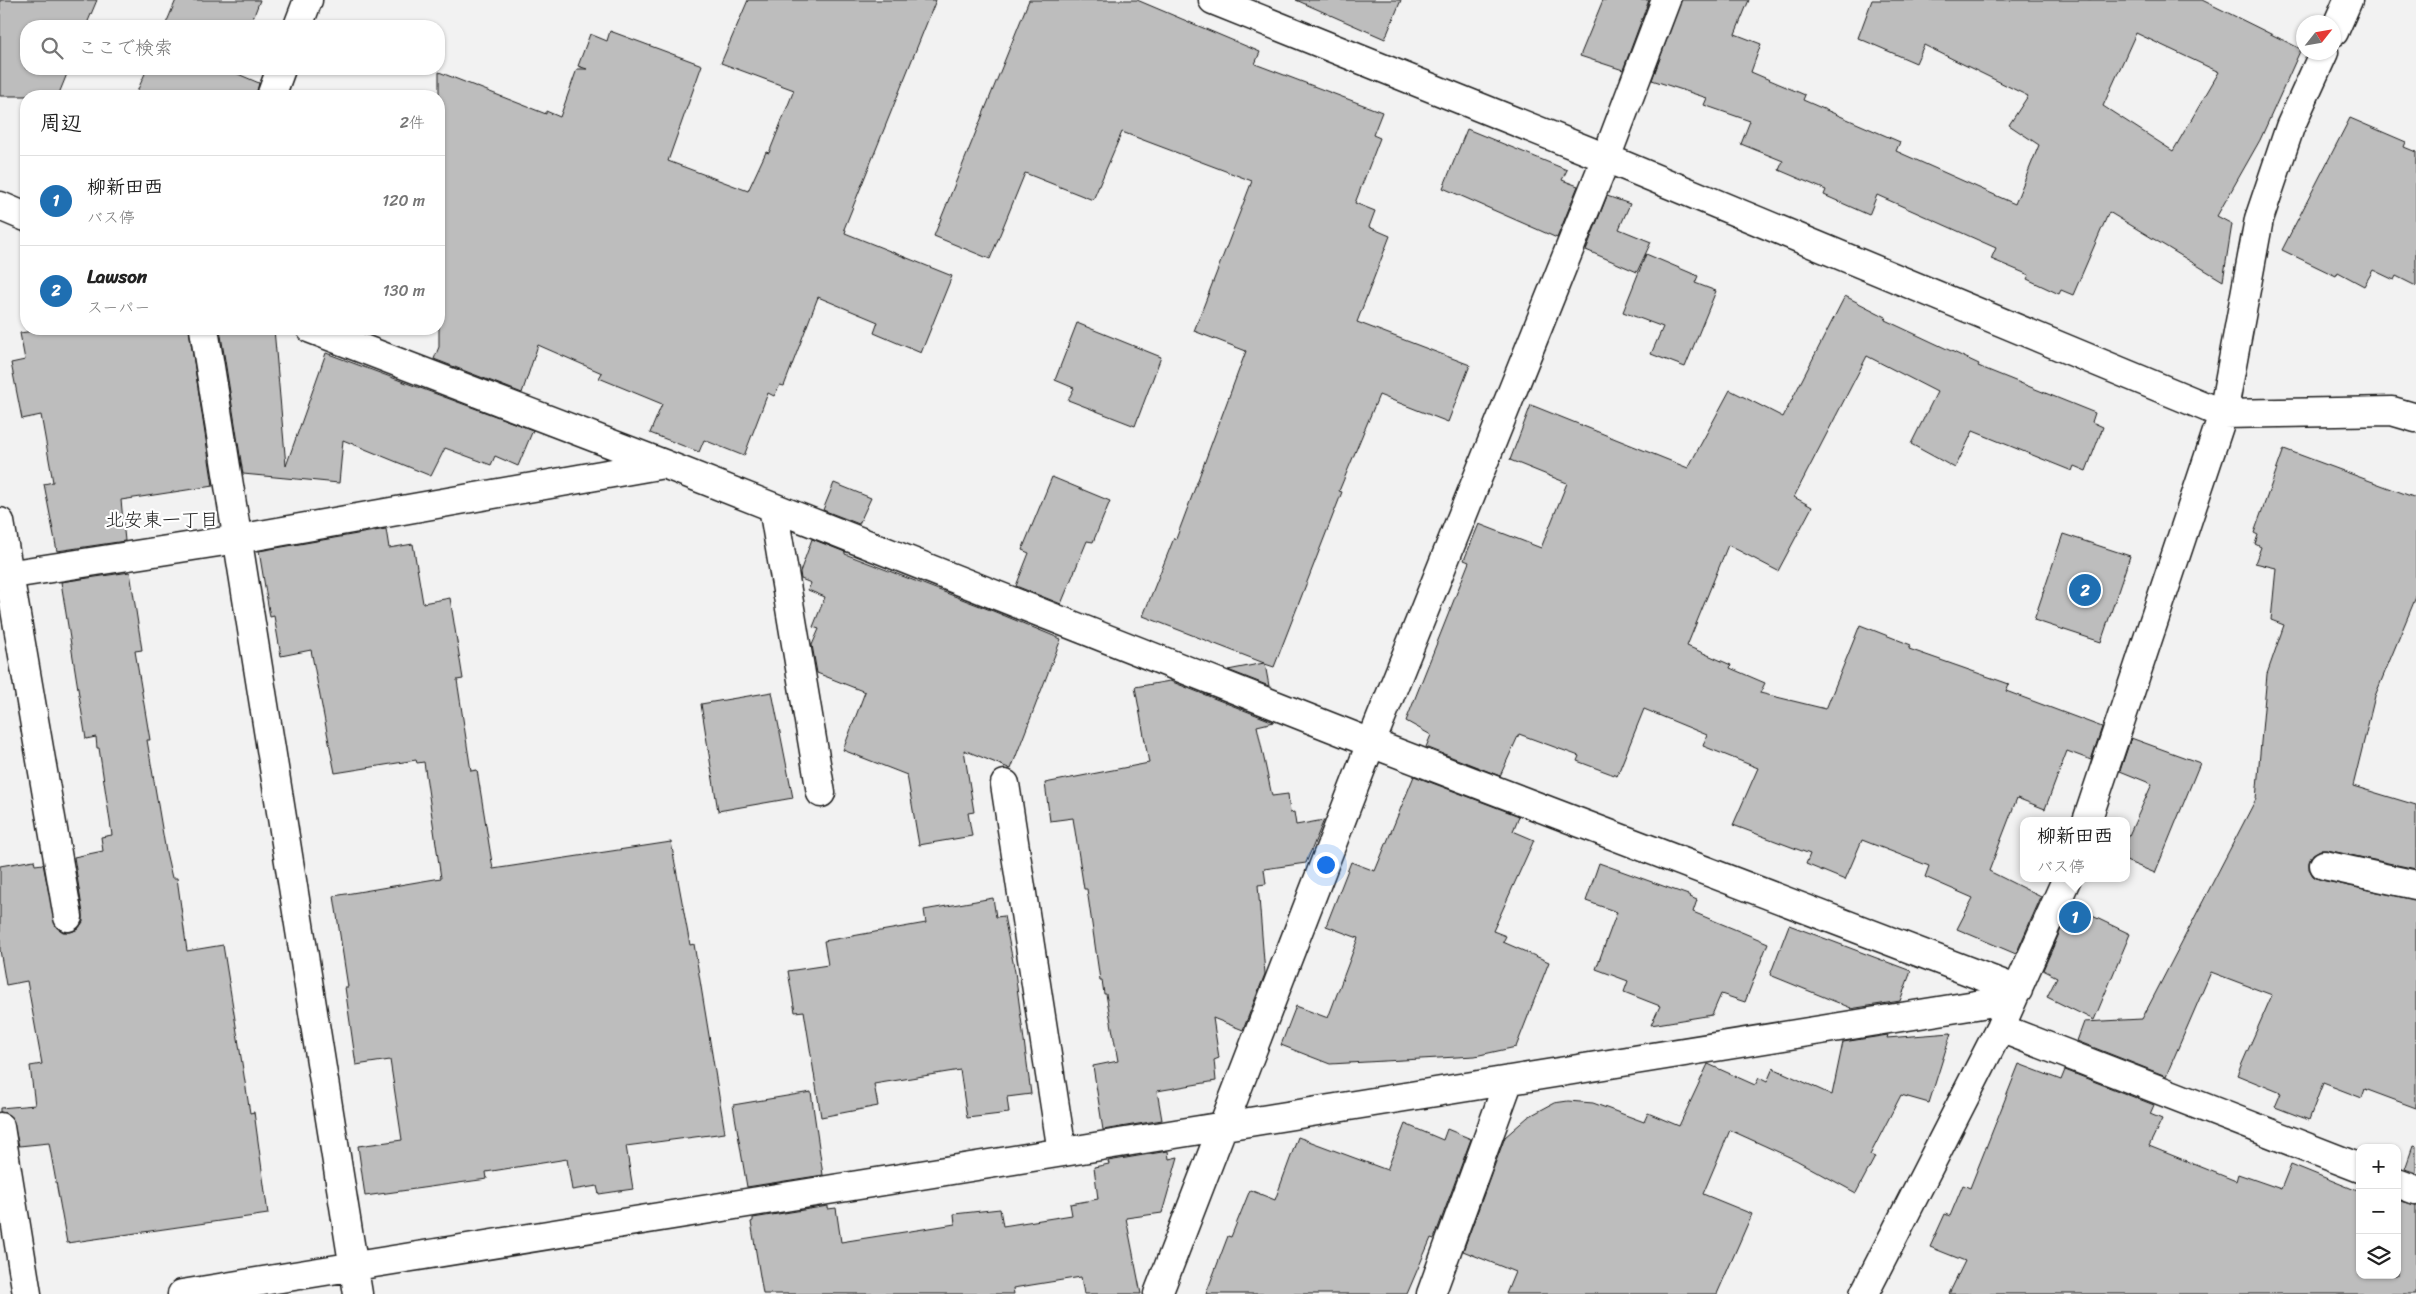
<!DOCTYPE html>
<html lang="ja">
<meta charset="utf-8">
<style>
body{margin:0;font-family:Sriracha,"Klee One",sans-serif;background:#f6f6f6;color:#222}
.controls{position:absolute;right:15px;bottom:15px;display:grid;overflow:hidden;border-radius:10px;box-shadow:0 1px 4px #0004}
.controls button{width:45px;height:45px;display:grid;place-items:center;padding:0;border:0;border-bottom:1px solid #e0e0e0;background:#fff;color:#222;font:25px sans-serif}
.compass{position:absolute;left:2296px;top:15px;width:45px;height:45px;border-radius:50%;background:#fff;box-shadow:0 1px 4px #0004;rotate:59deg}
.you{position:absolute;left:1325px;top:864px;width:18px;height:18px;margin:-12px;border:4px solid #fff;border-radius:50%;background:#1a73e8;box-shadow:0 0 0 8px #1a73e833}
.badge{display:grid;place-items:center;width:32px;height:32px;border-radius:50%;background:#1f6fb2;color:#fff;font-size:16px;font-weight:700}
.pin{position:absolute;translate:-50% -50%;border:2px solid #fff;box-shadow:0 1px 5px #0006}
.popup{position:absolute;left:2020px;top:817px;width:110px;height:65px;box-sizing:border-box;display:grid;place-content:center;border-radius:10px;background:#fff;filter:drop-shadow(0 1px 4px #0005);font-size:16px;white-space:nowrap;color:#767676}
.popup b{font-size:19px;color:#222}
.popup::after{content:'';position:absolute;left:50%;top:100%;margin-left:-10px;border:10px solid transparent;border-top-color:#fff}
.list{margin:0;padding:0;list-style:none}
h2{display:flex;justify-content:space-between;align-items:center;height:65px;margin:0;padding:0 20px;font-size:21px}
h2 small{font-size:16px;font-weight:400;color:#767676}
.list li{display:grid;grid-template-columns:32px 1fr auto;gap:15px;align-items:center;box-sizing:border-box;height:90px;padding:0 20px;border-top:1px solid #e0e0e0}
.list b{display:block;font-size:19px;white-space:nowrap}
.list p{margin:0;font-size:16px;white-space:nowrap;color:#767676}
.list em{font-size:16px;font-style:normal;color:#767676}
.icon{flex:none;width:28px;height:28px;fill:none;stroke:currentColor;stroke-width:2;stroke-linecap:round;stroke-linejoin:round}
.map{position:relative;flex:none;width:2416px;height:1294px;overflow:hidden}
.search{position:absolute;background:#fff;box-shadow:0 1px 4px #0004;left:20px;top:20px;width:425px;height:55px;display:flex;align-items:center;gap:12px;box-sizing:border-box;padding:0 18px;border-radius:20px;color:#767676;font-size:19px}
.panel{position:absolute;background:#fff;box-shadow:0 1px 4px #0004;left:20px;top:90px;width:425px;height:245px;border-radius:20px}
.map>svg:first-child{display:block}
.building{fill:#bdbdbd;stroke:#1c1c1c;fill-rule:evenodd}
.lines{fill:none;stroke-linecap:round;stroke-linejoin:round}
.minor-casing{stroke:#1c1c1c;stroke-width:31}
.minor{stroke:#fff;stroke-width:28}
.labels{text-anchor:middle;stroke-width:4.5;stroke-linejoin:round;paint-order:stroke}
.neighbourhood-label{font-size:19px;fill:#1c1c1c;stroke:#fff}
</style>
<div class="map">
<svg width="2416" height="1294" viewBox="0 0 2416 1294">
<rect width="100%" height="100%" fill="#f2f2f2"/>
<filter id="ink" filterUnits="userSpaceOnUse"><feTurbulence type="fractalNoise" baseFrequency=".02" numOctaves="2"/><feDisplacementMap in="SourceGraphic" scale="10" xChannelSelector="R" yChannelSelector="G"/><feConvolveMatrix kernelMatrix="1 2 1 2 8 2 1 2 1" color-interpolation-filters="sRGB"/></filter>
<g filter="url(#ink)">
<path class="building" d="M0 0H97L86 26H26V69H69L58 96H0Z
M176 0H260L250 26H165Z
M748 0H936L844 229 846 230 845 233 952 276 921 353 874 333 878 322 818 297 784 386 780 385 774 396 768 393 744 456 704 440 699 452 650 433 662 404 599 378 602 373 538 345 522 393 434 359 439 347V72L546 114V111L560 117 577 69H587L578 66 590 34 607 41 610 31 702 65 668 161 748 191 766 152 769 153 794 90 721 63Z
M1029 0H1137L1260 52 1255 64 1382 112 1373 135 1380 138 1355 203 1375 211 1369 227 1390 236 1357 322 1470 365 1448 422 1379 395 1339 491 1342 492 1274 667 1265 664 1269 686 1228 670 1264 663 1143 616 1174 538 1176 539 1246 351 1194 331 1252 181 1122 132 1093 200 1025 173 990 259 934 236Z
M1296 0H1401L1385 39Z
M1603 0H1649L1623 70 1580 56Z
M1681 0H1749L1735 34 1761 44 1751 72 1805 95 1803 100 1900 142 1896 151 2015 204 2039 145 2009 125 2028 96 1924 45 1916 63 1858 38 1872 0H2202L2301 49 2260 140 2217 216 2232 224 2223 281 2109 212 2073 295 2061 290 2059 294 2027 279 2029 275 1991 259 1996 248 1877 195 1869 215 1824 195 1826 190 1779 170 1783 161 1741 144 1750 121 1704 105 1707 98 1652 80ZM2136 33 2219 72 2173 151 2103 106Z
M147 69H232L231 71 259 83 256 96H135Z
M2350 118 2406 142 2404 147 2416 152V286L2396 276 2394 280 2373 270 2364 286 2338 272 2336 276 2282 250Z
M1467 129 1567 170 1562 180 1578 186 1557 238 1443 188Z
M1607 196 1630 204 1619 229 1651 242 1637 272 1586 250Z
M1646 254 1698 276 1695 283 1716 291 1685 367 1651 354 1663 327 1623 312Z
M1845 296 1886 317 1885 320 1979 364 1978 366 2095 413 2092 422 2103 427 2086 471 2074 466 2072 471 1973 431 1955 468 1911 444 1937 392 1867 356 1794 497 1812 507 1778 571 1728 545 1687 646 1731 665 1730 668 1765 683 1760 693 1826 709 1860 625 1911 645 1909 649 2009 684 2006 691 2102 727 2091 760 2067 751 2045 809 2017 798 1989 871 2041 897 2016 954 1957 929 1973 898 1925 877 1929 866 1862 840 1845 880 1806 864 1810 854 1733 825 1758 768 1703 746 1707 735 1644 709 1617 776 1577 761 1579 756 1519 734 1500 776 1426 747 1431 735 1406 721 1469 562 1464 560 1479 524 1541 548 1567 483 1510 460 1531 405 1688 468 1730 390 1783 417Z
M1077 323 1161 357 1135 426 1068 400 1074 388 1055 380Z
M47 329H189L213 486 121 500 125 541 57 551 44 484 53 482 41 415 22 419 11 363 25 360 20 333Z
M220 329H274L286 466 326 353 533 430 518 466 495 456 491 465 445 448 431 476 343 440 339 483 243 474Z
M2284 449 2416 498V597L2375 696 2353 786 2416 805V869L2327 850H2320L2313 854 2309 862V869L2313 876 2321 880 2416 900V1108L2365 1089 2362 1098 2323 1083 2309 1120 2275 1107 2281 1093 2237 1075 2272 995 2211 972 2166 1076 2077 1041 2084 1022 2142 1019 2256 799 2267 674 2284 625 2271 620 2276 568 2255 563 2261 547 2255 544 2258 535 2254 533Z
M1052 477 1110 501 1093 542 1087 541 1061 604 1016 586 1029 553 1022 550Z
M834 483 871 498 859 524 823 510Z
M386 529 389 548 413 544 423 603 450 598 463 679 457 680 471 771 477 770 493 869 671 842 690 945 694 944 725 1133 626 1146 633 1189 599 1194 597 1186 572 1190 567 1159 486 1172 487 1179 365 1196 358 1146 402 1140 390 1060 356 1065 345 987H348L334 896 441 878 424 762 417 763 416 760 335 773 311 650 281 656 274 616 270 617 259 551Z
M2063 534 2130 556 2101 642 2034 620Z
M812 539 845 552V554L993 611 1061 639 1011 769 964 750 974 812 968 813 972 836 919 845 907 775 843 750 865 692 817 673 812 645 819 629 813 627 825 597 808 590 811 583 801 579 800 572Z
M130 572 142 650 135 651 150 740H147L166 852 172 878H177L187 951 223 945 250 1113 254 1112 268 1214 67 1243 49 1143 19 1146 12 1118 6 1113 0 1112V1108L35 1105 30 1066 42 1064 27 981 6 985 0 950V866L34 860 35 865 43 864 56 927 63 932H71L78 929 83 922V914L74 857 103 851 101 837 112 835 99 748H97L96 737 86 739 61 582Z
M1170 681 1274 722 1257 726 1272 796 1288 794 1290 813 1294 812 1296 825 1324 820 1306 863 1264 869 1266 884 1258 885 1265 974 1243 1030 1213 1018 1219 1058 1214 1060 1216 1081 1157 1091 1162 1120 1103 1130 1093 1066 1118 1061 1106 994H1104L1102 980H1100L1087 889H1084L1073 818 1050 821 1045 783 1149 763 1135 687Z
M772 692 793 798 718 811 701 704Z
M2131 738 2200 763 2155 873 2126 861V842L2152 784 2120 771Z
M1414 776 1519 816 1513 831 1534 840 1493 931 1506 936 1503 942 1549 962 1516 1047 1475 1056 1330 1064 1281 1045 1296 1006 1328 1018 1358 938 1326 926 1351 862 1375 871Z
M1599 863 1691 896 1690 897 1697 900 1693 912 1768 943 1745 1002 1721 994 1712 1015 1651 1025 1660 1006 1624 992 1628 981 1596 969 1617 912 1586 901Z
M993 898 996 917 1004 916 1015 972 1031 1094 1007 1097 1009 1113 967 1118 960 1070 874 1084 878 1106 821 1117 804 1011 795 1012 788 971 828 965 824 941 926 923 924 910Z
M2069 911 2082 917 2084 912 2130 934 2094 1020 2047 997 2057 977 2043 970Z
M1789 925 1911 971 1900 1001 1850 1009 1851 1008 1770 975Z
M1951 1033 1929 1103 1901 1095 1870 1155 1875 1157 1856 1193 1796 1160 1730 1130 1703 1194 1752 1214 1717 1294H1506L1515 1272 1463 1251 1505 1137 1528 1117 1554 1103 1568 1101 1593 1103 1644 1122 1648 1113 1679 1126 1708 1064 1755 1085 1759 1078 1767 1082 1773 1068 1832 1095 1843 1042 1888 1035 1887 1038Z
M2019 1064 2061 1080 2065 1070 2154 1105 2150 1114 2162 1119 2149 1146 2236 1181 2238 1174 2281 1189 2291 1164 2360 1192V1275H2397V1200L2416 1205V1294H1949L1965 1261 1930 1247 1945 1214 1950 1216 1963 1185 1970 1188Z
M811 1092 823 1175 747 1187 733 1105Z
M1405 1124 1443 1140 1447 1129 1471 1139 1434 1239 1431 1238 1407 1294H1206L1228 1236 1231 1237 1250 1190 1275 1200 1298 1137 1387 1170Z
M2413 1146 2416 1147V1173L2405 1169Z
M1168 1151 1169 1159 1178 1157 1162 1213 1126 1218 1141 1294H1084L1081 1277 1013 1288 1014 1294H763L751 1222 753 1221V1218L828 1206V1209L836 1208 841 1242 955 1224 954 1214 1000 1209 1003 1226 1072 1215 1070 1204 1098 1199 1094 1167 1109 1164 1108 1161Z"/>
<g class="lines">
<defs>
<path id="minor" d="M1213 0 1606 158 2223 414 2392 411 2416 418
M298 26 308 0
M2334 32 2348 0
M271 96 281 69
M0 206 26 217
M204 329 358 1294
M311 329 664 464 1371 743 2018 990
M773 507 821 793
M0 522 68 917
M0 576 238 539 664 464
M1005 784 1062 1152
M2087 821 2223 414 2259 219 2290 127 2324 52
M2324 865 2416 885
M2000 1028 2360 1168
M0 1127 27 1294
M2397 1183 2416 1190
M182 1294 2013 999
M1158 1294 1371 743 1606 158 1666 0
M1431 1294 1509 1080
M1864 1294 2000 1028 2067 878"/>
</defs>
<use href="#minor" class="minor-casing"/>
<use href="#minor" class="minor"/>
</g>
</g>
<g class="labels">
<g class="neighbourhood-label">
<text x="162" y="526">北安東一丁目</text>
</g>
</g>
</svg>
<div class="controls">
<button>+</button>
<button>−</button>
<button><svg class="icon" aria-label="layers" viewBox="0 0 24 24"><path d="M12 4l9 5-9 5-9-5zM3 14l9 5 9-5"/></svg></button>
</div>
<svg class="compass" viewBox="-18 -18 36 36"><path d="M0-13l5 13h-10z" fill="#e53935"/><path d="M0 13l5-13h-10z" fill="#767676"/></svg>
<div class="you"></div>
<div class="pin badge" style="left:2075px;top:917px">1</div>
<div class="popup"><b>柳新田西</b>バス停</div>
<div class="pin badge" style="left:2085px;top:590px">2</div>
<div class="search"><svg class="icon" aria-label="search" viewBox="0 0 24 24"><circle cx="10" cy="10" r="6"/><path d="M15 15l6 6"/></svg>ここで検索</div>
<section class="panel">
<h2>周辺<small>2件</small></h2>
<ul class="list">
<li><span class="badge">1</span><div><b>柳新田西</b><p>バス停</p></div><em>120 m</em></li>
<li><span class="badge">2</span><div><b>Lawson</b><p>スーパー</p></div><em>130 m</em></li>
</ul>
</section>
</div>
